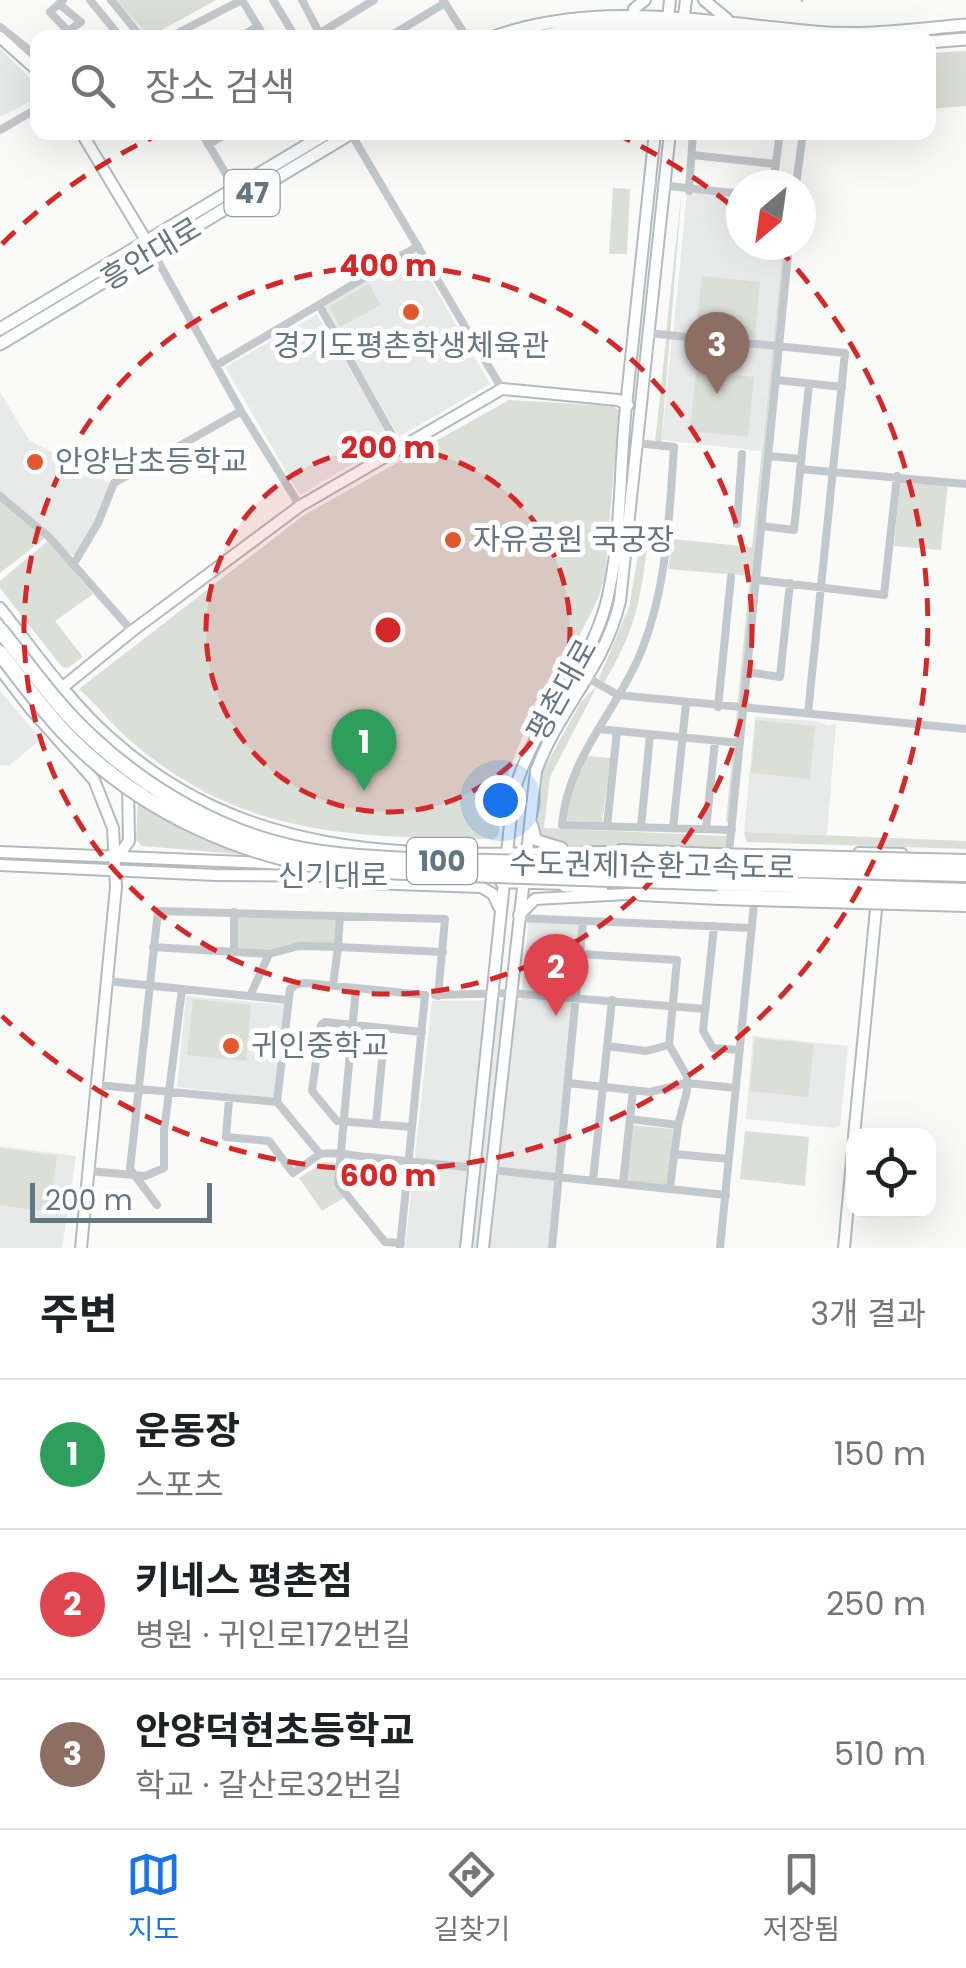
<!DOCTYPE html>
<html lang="ko">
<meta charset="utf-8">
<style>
body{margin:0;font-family:Poppins,"Noto Sans KR",sans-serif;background:#f2f2f2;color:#202124}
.controls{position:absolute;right:30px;bottom:30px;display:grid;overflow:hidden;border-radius:20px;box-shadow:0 10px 40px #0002}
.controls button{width:90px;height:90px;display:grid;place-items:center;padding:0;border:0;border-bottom:2px solid #e0e0e0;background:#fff;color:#202124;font:50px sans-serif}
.compass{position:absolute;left:726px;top:170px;width:90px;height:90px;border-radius:50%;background:#fff;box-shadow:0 10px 40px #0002;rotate:209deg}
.scale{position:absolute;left:30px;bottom:25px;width:182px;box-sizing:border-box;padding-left:10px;border:5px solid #657683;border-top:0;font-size:28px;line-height:35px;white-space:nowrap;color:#657683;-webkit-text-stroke:8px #fff;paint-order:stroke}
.you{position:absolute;left:500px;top:800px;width:35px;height:35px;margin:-25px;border:8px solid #fff;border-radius:50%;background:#1a73e8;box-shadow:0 0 0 15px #1a73e833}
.badge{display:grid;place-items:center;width:65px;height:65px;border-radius:50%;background:#1a73e8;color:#fff;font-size:32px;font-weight:700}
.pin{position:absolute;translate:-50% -82px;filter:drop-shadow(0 2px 5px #0008)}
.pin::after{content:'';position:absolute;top:52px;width:35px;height:30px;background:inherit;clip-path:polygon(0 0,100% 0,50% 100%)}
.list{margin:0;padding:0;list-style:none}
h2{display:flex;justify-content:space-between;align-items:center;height:130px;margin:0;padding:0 40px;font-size:42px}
h2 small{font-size:32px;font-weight:400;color:#757577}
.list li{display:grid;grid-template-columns:65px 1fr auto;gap:30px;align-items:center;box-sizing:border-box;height:150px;padding:0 40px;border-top:2px solid #e0e0e0}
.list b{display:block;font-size:38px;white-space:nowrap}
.list p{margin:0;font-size:32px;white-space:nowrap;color:#757577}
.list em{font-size:32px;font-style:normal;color:#757577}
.icon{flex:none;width:55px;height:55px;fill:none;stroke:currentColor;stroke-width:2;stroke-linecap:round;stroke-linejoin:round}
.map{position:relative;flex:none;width:966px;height:1248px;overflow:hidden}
.search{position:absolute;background:#fff;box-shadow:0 10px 40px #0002;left:30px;right:30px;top:30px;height:110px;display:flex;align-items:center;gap:25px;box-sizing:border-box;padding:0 35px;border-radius:20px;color:#757577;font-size:38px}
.sheet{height:580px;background:#fff}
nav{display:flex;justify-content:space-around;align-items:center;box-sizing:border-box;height:140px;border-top:2px solid #e0e0e0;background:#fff;font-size:28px;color:#757577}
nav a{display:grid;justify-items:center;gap:5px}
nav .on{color:#1a73e8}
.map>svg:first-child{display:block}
.built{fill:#e8e9e9}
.green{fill:#dadfd7}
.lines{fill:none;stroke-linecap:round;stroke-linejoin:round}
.stream{stroke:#bbc7cb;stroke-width:2.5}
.secondary-casing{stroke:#b3babf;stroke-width:14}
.primary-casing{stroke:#b5babe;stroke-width:15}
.highway-casing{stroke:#b4b9bd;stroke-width:18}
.street{stroke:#c3c8cc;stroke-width:8}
.secondary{stroke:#fff;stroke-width:10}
.primary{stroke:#fff;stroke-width:11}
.highway{stroke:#fff;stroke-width:14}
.highway-bridge-casing{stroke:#b4b9bd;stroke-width:18;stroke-linecap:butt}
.highway-bridge{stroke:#fff;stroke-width:14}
.ring{fill:none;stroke:#d62828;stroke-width:5;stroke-dasharray:18 12}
.poi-dot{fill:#e4572e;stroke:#fff;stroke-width:4}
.labels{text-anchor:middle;stroke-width:10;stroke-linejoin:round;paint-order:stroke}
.shield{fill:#fff;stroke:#939fa8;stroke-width:2.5}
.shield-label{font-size:28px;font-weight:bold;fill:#657683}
.street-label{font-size:30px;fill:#657683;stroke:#fff}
.poi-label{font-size:30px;fill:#657683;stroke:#fff;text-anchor:start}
.centre{fill:#d62828;stroke:#fff;stroke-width:5}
.ring-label{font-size:30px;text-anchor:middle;font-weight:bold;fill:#d62828;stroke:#fff;stroke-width:10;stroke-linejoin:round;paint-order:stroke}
</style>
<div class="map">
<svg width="966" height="1248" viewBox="0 0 966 1248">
<rect width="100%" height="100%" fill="#fafaf8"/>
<path class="built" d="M0 48 37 86 35 99 0 117Z
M687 192 741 199V245H783L773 344 673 336Z
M415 253 490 384 399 437 323 306Z
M317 314 392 441 300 495 225 367Z
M672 337 773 346 761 451 662 440Z
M0 392 29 440 111 484 96 522 75 555H71L0 492Z
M0 691 41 739 9 766 0 765Z
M755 717 817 721 829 726 836 723 827 835 744 832Z
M529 917 581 918 551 1248H405L432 1001 521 1000Z
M186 996 285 1005 274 1098 177 1087Z
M753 1036 848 1046 840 1126 835 1128 746 1119Z
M0 1146 76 1156 62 1248H0Z"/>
<path class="green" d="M116 0H216L149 37Z
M966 51V106L929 109V53Z
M613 188 630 189 627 254H609Z
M682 188 661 446 655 442 666 340 671 336 666 333Z
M783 245H789L729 823 726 821 750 576 668 569 672 539 752 547Z
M702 276 760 282 755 338 696 332Z
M369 284 381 305 340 327 329 306Z
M696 371 754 377 748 437 690 431Z
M509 400 613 406 619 410 605 576 598 599 564 666 558 668 526 728 510 767 498 835 494 839C357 837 244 838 133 743 114 727 98 706 79 689L304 515Z
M900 481 948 482 941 550 894 546Z
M0 499 45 538 0 573Z
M641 538 648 540C641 599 635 633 603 684L599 678 629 607Z
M48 541 93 594 55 621 83 657 68 668 62 667 0 588V581Z
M597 686 550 777 544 828 727 836 725 850 549 845 539 838 536 830 541 774 581 702Z
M756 720 815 726 810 779 751 773Z
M587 756 611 758 602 822 565 821 577 771Z
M139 777 205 817 333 862 142 846 136 840Z
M744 832 966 841V849L747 842Z
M238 916 338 917 335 944 269 952 237 949Z
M193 999 251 1005 246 1061 187 1055Z
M755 1038 814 1044 808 1097 750 1091Z
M631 1125 673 1129 669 1186 626 1182Z
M745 1131 809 1137 805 1186 740 1179Z
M0 1148 57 1156 49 1212 0 1205Z
M324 1162 338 1163 336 1185 345 1197 322 1211 299 1178Z"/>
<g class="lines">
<path class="stream" d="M802 1V0"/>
<defs>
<path id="secondary" d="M704 0 727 19
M634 9 645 0
M617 25 637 38
M0 37 38 71
M666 38 670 0
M681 38 686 0
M81 132 150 247
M0 608C34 651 67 699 108 736 253 868 422 855 604 852
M0 669 30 708 94 780 113 828 116 887 81 1248
M63 687 132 631 300 506 502 389 618 400 628 405
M532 825 536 840 562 848
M0 852 290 864
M859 853 902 854
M117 858 129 841 128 783
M0 865 216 875 354 876
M747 877H820
M341 882 481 887 493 894 499 907
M501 882 569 884
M564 886 602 889
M519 915 535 899 645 893
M854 1136 877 899
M466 1248 513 796C532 722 588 673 606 604 622 541 619 471 626 406 635 315 645 224 655 132
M483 1248 536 771C559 708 604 669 620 601L670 132
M844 1248 854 1139"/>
<path id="primary" d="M491 38C595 0 706 22 814 32 864 37 916 29 966 25
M536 38C613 16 687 27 765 38
M928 42 966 39
M0 329 329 132
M0 344 353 132"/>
<path id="highway" d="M621 852 716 856
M641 893 720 897"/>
</defs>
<use href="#secondary" class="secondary-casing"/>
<use href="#primary" class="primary-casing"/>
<use href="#highway" class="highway-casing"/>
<path class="street" d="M90 0 121 38
M111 0 142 38
M242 0 265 38
M273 0 296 38
M302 0 322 38
M443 0 467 38
M59 4 81 22 68 31 50 12 63 0
M0 27 38 57
M168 38 242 0
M239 38 258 26
M312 38 374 0
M387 38 445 3
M0 130 38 108
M201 132 235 189
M350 132 502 389
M208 145 229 132
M692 155 776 164
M651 184 741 194
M773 185 780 132
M796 185 803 132
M689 191 693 132
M153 252 241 411 300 506
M319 305 400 449
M648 333 845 353 808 713
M217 365 418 246
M777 380 842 387
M636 443 674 447C669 518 667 593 638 659 613 715 567 761 562 825L732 830
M769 456 801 459
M800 469 966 484
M0 496 49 537 132 631
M737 524 742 454
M762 526 794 530 809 384
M629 534 666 537
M73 565 98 523 114 483 241 411
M758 580 884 595 897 476
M748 672 780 677 790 583
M588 678 618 695 966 729
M718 707 731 577
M598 729 740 743
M607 826 617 731
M641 827 650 735
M673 828 686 704
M706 829 715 741
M729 852 789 245
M518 918 752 928
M714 926 703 1031 713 1048 740 1050
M153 947 269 954
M234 951V912
M580 954 677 960 669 1045 687 1076V1091L678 1125 670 1188
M107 981 287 1000
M333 985 338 947 443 952
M356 988 338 1184 385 1242 401 1243
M435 995 510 993 705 1009
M250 996 269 954 299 946 338 947 340 916
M607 1046 646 1051 669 1045
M568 1083 650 1092 687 1083 736 1088
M97 1085 277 1102
M229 1099 226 1137 269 1141 293 1173 320 1154
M630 1119 678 1125
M376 1123 385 1028
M412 1127 337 1121 312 1091 321 1025 325 1022 422 1032
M674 1154 729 1159
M491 1170 726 1195
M89 1171 145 1176 164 1168V1131L182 989
M593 1180 612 1000
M623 1183 633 1090
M157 1205 130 1169 158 911 445 919 438 996
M400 1248 425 995 306 983 297 984 290 989 277 1102 320 1154C335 1151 353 1156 369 1157 402 1161 435 1164 468 1167L476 1168
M552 1248 583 921
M720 1248 754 904"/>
<use href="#secondary" class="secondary"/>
<use href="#primary" class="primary"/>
<use href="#highway" class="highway"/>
<defs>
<path id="highway-bridge" d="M0 630C30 667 58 708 94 740 148 790 222 833 294 848 332 856 370 858 408 860L966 874
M0 653C20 679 40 706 63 731 138 810 241 857 348 870L966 891
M716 856 966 862
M720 897 966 904"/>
</defs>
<use href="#highway-bridge" class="highway-bridge-casing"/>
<use href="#highway-bridge" class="highway-bridge"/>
</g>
<circle cx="388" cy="630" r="182" fill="#d62828" fill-opacity=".12"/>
<g class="ring">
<circle cx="388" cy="630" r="182"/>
<circle cx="388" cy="630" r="364"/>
<path d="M2 244A546 546 0 0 1 162 133M614 133A546 546 0 0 1 739 212M777 247A546 546 0 0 1 2 1016"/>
</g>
<g class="poi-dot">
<circle cx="411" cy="312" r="10"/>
<circle cx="35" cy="462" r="10"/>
<circle cx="453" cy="540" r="10"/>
<circle cx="231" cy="1046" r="10"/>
</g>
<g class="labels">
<g class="shield">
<rect x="224.5" y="170" width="55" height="46" rx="8"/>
<rect x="407" y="838" width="70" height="46" rx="8"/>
</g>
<g class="shield-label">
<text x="252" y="203">47</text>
<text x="442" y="871">100</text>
</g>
<g class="street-label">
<text transform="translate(151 254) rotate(-31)" y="10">흥안대로</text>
<text transform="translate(562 690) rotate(-61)" y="10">평촌대로</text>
<text transform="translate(652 866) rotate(1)" y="10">수도권제1순환고속도로</text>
<text x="333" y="886">신기대로</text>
</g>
<g class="poi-label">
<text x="411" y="356" text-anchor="middle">경기도평촌학생체육관</text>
<text x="55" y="472">안양남초등학교</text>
<text x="473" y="550">자유공원 국궁장</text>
<text x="251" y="1056">귀인중학교</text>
</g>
</g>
<circle cx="388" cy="630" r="15" class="centre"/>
<g class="ring-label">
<text x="388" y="276">400 m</text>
<text x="388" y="458">200 m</text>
<text x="388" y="1186">600 m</text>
</g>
</svg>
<div class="controls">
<button><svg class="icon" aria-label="locate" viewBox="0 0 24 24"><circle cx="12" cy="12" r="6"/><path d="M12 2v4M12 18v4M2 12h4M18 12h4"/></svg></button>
</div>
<svg class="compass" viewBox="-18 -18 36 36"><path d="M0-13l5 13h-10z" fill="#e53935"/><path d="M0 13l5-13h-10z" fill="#757577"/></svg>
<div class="scale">200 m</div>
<div class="you"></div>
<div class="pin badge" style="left:364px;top:791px;background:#2e9e5b">1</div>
<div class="pin badge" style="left:556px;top:1016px;background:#e0444e">2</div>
<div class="pin badge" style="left:717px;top:394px;background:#8d6e63">3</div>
<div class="search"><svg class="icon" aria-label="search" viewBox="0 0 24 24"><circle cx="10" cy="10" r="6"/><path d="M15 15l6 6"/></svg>장소 검색</div>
</div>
<section class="sheet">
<h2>주변<small>3개 결과</small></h2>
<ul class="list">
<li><span class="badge" style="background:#2e9e5b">1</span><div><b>운동장</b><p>스포츠</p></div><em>150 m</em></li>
<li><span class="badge" style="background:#e0444e">2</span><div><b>키네스 평촌점</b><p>병원 · 귀인로172번길</p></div><em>250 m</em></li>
<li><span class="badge" style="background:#8d6e63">3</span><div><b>안양덕현초등학교</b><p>학교 · 갈산로32번길</p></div><em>510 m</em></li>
</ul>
</section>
<nav>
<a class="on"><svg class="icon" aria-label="map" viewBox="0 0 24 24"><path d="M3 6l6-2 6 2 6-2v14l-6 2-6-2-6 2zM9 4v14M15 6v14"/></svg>지도</a>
<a><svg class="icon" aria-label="directions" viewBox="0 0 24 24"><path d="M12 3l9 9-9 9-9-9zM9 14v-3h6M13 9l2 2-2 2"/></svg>길찾기</a>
<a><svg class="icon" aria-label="saved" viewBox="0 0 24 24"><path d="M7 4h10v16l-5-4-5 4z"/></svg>저장됨</a>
</nav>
